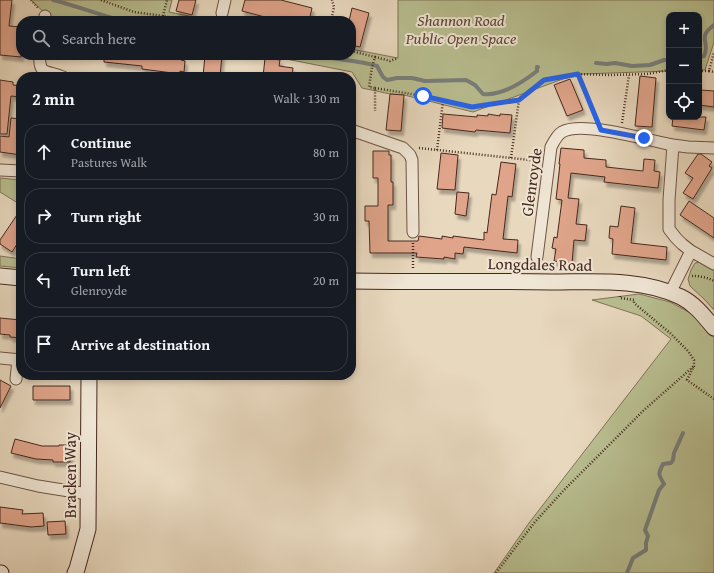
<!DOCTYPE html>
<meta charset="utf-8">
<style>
body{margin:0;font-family:"Gentium Book Plus",serif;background:#242831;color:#f1f3f6}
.controls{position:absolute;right:12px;top:12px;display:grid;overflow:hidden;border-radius:8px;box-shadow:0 2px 6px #0003}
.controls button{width:36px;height:36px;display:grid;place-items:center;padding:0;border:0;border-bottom:1px solid #363941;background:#171b24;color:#f1f3f6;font:20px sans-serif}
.stop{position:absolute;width:12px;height:12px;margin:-9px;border:3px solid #2563eb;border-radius:50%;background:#fff}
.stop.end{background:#2563eb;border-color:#fff;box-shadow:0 1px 4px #0008}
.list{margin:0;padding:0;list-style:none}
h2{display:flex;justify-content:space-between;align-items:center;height:52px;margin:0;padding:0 16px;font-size:17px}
h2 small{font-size:13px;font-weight:400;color:#9ea1a6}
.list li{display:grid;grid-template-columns:26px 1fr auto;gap:12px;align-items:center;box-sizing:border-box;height:56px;margin:0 8px 8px;padding:0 8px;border:1px solid #363941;border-radius:16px}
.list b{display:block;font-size:15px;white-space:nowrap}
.list p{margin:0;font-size:13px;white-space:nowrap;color:#9ea1a6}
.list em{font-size:13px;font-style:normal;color:#9ea1a6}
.icon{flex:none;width:22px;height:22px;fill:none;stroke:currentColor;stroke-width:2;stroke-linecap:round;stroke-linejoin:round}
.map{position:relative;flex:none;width:714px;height:573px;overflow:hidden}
.search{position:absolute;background:#171b24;box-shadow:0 2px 6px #0003;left:16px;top:16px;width:340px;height:44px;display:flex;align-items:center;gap:10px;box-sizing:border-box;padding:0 14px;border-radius:16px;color:#9ea1a6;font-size:15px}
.panel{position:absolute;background:#171b24;box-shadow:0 2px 6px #0003;left:16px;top:72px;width:340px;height:308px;border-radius:16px}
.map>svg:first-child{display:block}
.green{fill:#b8be90;stroke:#7f7357}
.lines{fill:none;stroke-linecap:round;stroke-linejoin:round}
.stream{stroke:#787e7c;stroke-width:4}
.building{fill:#dfa48a;stroke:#46281e;filter:url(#shadow)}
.street-casing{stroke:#6e5446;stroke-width:13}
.secondary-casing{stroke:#46281e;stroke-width:17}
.path{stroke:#46281e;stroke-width:2.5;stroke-dasharray:1 2;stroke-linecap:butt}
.street{stroke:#f0e6d5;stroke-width:11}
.secondary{stroke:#f0e6d5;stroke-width:15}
.route{stroke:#2563eb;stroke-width:5}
.labels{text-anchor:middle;stroke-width:4;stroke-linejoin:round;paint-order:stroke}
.park-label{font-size:16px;font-style:italic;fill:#5d4635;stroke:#f0e6d5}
.street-label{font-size:16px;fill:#46281e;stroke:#f0e6d5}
</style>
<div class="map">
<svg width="714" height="573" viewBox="0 0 714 573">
<defs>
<filter id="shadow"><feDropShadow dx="2.5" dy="4.5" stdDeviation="1" flood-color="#0004"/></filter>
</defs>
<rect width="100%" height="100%" fill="#e8d8be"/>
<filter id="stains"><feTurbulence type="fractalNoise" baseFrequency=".005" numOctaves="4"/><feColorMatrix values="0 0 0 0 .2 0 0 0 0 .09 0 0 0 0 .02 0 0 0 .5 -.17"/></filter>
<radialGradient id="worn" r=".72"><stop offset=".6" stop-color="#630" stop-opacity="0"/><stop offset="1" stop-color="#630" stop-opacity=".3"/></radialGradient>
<path class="green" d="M31 0H172L169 12 214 21H56L52 20Z
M398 0H714V42L705 70H699V15H669V71L583 74 563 79 473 112 404 95 390 94 362 88 352 72 266 55H351V49L398 58Z
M0 178 21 180V205L0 192Z
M0 256 21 259V268L0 266Z
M700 262 714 270V310L704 299 690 286 688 279 691 270 695 263Z
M639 294 670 302 698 317 714 338V573H494L529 523 671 339 641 316 592 300Z"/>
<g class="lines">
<path class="stream" d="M53 0C77 6 100 15 123 21
M316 55C336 60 357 60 377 66L383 77 387 80 397 78H412L425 81 466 80 475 85 483 94C502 96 523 82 537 71V67H538
M699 57 704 56C711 42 696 38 714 25
M596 63 607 64 615 63 632 66 650 65 664 60H669
M627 573 633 558 646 550V543L648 536 645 530 659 490 664 484C658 474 658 474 663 464L671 463 673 460 674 453 683 433"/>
</g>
<path class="building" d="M0 0H12L9 26 21 27V57L0 55Z
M179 0H196L192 15 176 11Z
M245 0H281L312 8 309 21H299L288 18 287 21H280L242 11Z
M352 8 369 13 360 47 351 45V21H349Z
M104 55H167L182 56 181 60 185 61 184 72 180 71V74L142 69V66L104 62Z
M205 55H222L220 77H203Z
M265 58 280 60 279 66 293 68 292 77H263Z
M640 76 656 78 652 127 635 126Z
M570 79 583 110 567 116 554 85Z
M0 80 13 82V85L21 86V97L11 96 7 134H0Z
M701 90 714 91V107L699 105Z
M390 94 404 95 401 131 386 130Z
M443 114 477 117V115L488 116V114L500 116V114L512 115 510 133 476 130 475 132 442 128Z
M673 117H706L704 130 672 126Z
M11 118 21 119V155L0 152V136L9 137Z
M561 148 584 150V158L606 160V167L643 171 644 159 655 160 654 171 660 172 658 188 604 182 605 177 571 173 568 198 579 199 576 224 587 225 585 241 574 240 572 263 554 261 556 249 552 248 554 237 557 238 562 200 556 199 560 164H559Z
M373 151H389V155H391V182H393V205H388V241H418L419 236 442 239V236L453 238V236L484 240V232L487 233 492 194 496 195 501 162 516 164 512 197 508 196 503 239 518 240 517 253 464 247 463 254 455 253V259L444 257V259L416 257 417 253H370L369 221H365V206H378V178H373Z
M441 153 458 155 455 190 437 189Z
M698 154H701L712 162 709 166 712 168 693 199 683 193 693 178 685 173Z
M457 192 469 193 466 216 455 214Z
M689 201 714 218V238L680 215Z
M621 206 635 208 631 243 667 247 666 260 612 254 613 239 609 238 610 226 618 227Z
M21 209V238L12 252 0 244V240Z
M0 318 21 320V338L10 337V335L0 334Z
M0 380 11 386 0 408Z
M33 386H70V400H33Z
M15 439 42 446H59V445H70V462H53V460L36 459 11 453Z
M0 507 23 510 22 514 43 513 44 526 31 527 0 523Z
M65 521 66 534 48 535 47 522Z"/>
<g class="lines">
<defs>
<path id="street" d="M222 13 225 0
M45 21V16
M40 55C38 77 49 70 63 77
M351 130 403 148 410 155 412 160 413 232
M0 170 21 171
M691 251 714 264
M537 257 551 147C554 141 557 135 562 132 582 120 650 141 673 145
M670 293 691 251 682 244 676 238 669 229V200L673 145 688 147 714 148
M0 358 21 360
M16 379 18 360
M0 477 38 486 88 494"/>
<path id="secondary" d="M0 276 21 278
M351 281C418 282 485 281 552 282 595 282 641 278 681 297 695 304 704 316 714 328
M0 573H1
M75 573 77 569 88 529 89 375"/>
</defs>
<use href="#street" class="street-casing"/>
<use href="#secondary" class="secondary-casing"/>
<path class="path" d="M31 0 39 9
M101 0 134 12 163 16 185 21
M163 16 167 0
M331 21 334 7 332 0
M351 51 375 57 372 67 369 87 375 88V111
M375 57 390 61 398 58
M699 71H709L714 52
M709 71 714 72
M578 74 596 118
M375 88 423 96 472 107 519 100 544 80 578 74 610 75 647 74 669 70
M622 123 629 75
M419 148 539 161
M437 150 443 101
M511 158 519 100
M413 268V243
M692 276C699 276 707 277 714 281
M620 296V298L634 300V303L670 333 688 351 694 360V366L687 380 714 399
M496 573 534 523 564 490 644 410 694 366"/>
<use href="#street" class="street"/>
<use href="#secondary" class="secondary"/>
</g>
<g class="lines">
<path class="route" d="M423 96 472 107 519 100 544 80 578 74 601 130 644 138"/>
</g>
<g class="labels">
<g class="park-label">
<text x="461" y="26">Shannon Road<tspan x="461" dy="18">Public Open Space</tspan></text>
</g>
<g class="street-label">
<text transform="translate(531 182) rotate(-82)" y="6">Glenroyde</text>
<text transform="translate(540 264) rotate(1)" y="6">Longdales Road</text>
<text transform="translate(70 475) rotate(-90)" y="6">Bracken Way</text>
</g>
</g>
<rect width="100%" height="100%" filter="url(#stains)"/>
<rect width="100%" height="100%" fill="url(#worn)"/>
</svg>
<div class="controls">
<button>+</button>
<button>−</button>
<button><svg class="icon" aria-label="locate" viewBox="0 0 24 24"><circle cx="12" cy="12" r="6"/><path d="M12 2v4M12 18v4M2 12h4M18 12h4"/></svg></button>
</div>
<div class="stop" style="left:423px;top:96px"></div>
<div class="stop end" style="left:644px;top:138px"></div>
<div class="search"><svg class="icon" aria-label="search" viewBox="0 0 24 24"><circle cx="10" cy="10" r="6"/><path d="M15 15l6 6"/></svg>Search here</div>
<section class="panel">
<h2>2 min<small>Walk · 130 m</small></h2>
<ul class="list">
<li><svg class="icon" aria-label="ahead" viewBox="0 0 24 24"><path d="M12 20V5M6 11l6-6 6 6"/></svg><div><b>Continue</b><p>Pastures Walk</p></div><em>80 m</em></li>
<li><svg class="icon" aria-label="right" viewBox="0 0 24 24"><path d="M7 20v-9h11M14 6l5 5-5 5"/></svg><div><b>Turn right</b></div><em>30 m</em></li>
<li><svg class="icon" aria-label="left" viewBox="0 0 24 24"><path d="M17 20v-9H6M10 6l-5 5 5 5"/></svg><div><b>Turn left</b><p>Glenroyde</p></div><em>20 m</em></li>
<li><svg class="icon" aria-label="arrive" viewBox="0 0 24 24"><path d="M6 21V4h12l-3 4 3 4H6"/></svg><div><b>Arrive at destination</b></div></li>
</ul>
</section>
</div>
